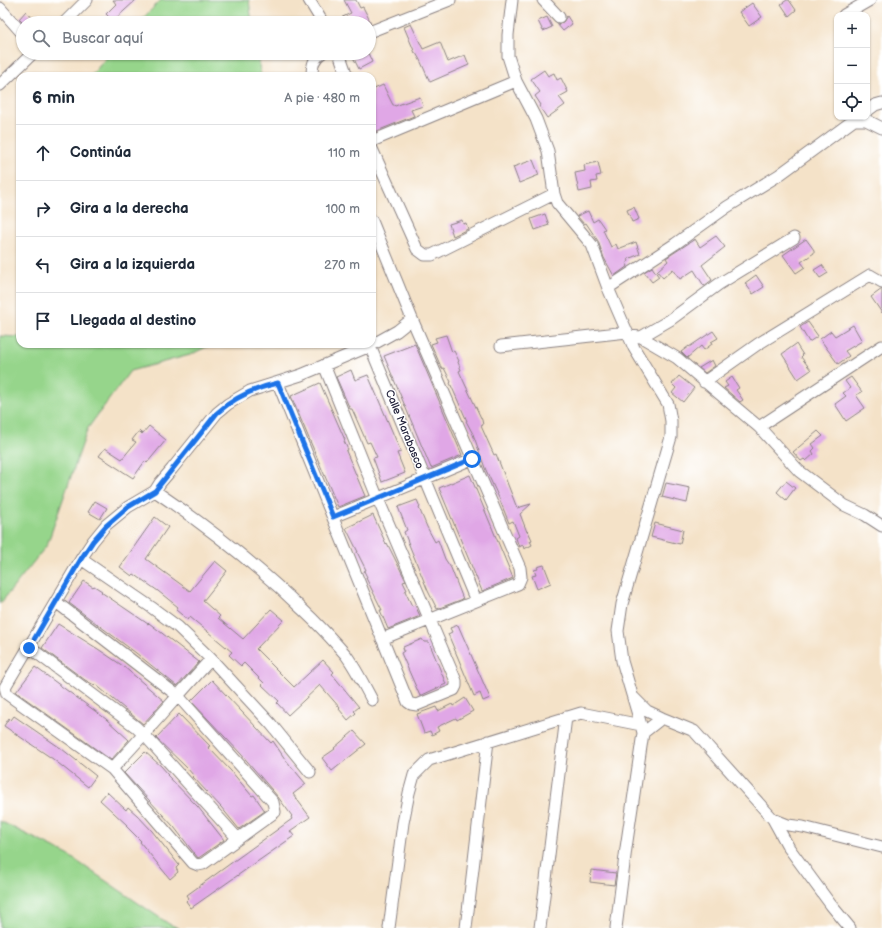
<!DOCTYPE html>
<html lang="es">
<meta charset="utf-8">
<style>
body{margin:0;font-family:"Balsamiq Sans",sans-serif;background:#f6f6f7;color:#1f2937}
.controls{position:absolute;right:12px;top:12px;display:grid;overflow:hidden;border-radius:8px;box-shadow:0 1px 3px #0004}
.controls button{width:36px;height:36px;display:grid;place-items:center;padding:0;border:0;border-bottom:1px solid #e0e1e3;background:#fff;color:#1f2937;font:20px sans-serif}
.stop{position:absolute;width:12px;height:12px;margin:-9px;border:3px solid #1a73e8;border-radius:50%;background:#fff}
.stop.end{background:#1a73e8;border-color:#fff;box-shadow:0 1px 4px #0008}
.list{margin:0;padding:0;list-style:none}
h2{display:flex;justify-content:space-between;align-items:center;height:52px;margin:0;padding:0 16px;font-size:17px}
h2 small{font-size:13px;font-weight:400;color:#747a83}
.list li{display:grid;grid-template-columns:26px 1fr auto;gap:12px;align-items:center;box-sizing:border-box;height:56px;padding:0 16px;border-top:1px solid #e0e1e3}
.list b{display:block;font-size:15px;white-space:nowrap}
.list em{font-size:13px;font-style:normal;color:#747a83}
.icon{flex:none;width:22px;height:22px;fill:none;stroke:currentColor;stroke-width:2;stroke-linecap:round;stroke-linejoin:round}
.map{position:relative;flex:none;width:882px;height:928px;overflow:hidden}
.search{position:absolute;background:#fff;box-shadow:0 1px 3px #0004;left:16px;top:16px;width:360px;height:44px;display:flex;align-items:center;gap:10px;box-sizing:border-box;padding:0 14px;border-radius:22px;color:#747a83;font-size:15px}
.panel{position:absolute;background:#fff;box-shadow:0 1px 3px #0004;left:16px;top:72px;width:360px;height:276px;border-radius:12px}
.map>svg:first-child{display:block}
.green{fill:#96d58b;stroke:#5c7c63}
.building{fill:#e0a7e6}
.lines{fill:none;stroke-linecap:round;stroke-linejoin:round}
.minor-casing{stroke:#8b8282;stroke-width:13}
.minor{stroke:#fff;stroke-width:11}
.route{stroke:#1a73e8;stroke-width:5}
.labels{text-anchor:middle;stroke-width:3;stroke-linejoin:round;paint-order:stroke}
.street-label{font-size:11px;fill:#22223b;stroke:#fff}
</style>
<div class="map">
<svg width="882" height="928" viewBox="0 0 882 928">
<rect width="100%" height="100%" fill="#fff"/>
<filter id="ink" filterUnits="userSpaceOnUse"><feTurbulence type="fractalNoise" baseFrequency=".025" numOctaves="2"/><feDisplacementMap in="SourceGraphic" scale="8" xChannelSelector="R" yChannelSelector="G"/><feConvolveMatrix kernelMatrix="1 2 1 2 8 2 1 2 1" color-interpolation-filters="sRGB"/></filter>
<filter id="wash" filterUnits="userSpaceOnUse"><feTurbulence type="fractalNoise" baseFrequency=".012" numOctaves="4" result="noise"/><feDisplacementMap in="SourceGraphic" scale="16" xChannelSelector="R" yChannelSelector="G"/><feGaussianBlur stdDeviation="0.9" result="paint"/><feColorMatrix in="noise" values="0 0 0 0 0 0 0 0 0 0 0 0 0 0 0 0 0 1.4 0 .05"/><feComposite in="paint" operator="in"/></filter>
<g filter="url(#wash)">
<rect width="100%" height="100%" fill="#f4e2c8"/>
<path class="green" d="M161 0H249L252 23H138Z
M110 53H257L261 76H91Z
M0 336 20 337V344H212L190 355 130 371 88 428 47 545 0 604Z
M0 821 68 855 169 924 179 928H0Z"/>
<g id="blocks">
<path class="building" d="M113 0H136L113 21 106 14 116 4Z
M344 0H356L360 8 363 7 371 23H330L351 13Z
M787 0H789L796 10 789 16 781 4Z
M752 3 762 17 749 26 739 12Z
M26 11 37 23H23L19 19Z
M567 16 572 24 563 31 557 24 563 22Z
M547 17 552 27 543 31 538 21Z
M411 24 423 49 440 42 448 62 465 55 469 65 430 82 420 60 416 53H415L404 27Z
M351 53H368L372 62 359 69Z
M544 70 548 76 554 73 557 80 561 78 568 92 559 97 565 105 547 118 539 106 541 105 535 96 540 92 531 79Z
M383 85 393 105H394L395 106 420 97 423 106 411 110 414 116 372 133V90Z
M533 160 539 175 519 183 513 167Z
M598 162 601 175 596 176 597 181 591 182 592 189 579 192 575 173 585 171 584 165Z
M634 207 639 219 632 222 627 210Z
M588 211 593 222 598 219 605 229 603 230 611 247 616 244 618 249 636 242 640 254 628 259 629 261 626 263 628 266 614 276 604 258 598 241 586 223 584 224 577 216Z
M545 214 549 225 535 230 531 219Z
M462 220 463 224 466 223 468 229 453 236 449 224Z
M716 236 725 247 702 265 712 280 704 286 694 270 680 279 673 269 663 278 657 271 668 261 666 258 695 239 700 247Z
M806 239 814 250V253L801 262 805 267 796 273 783 255Z
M822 265 828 273 820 278 814 270Z
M652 267 659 277 652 282 644 272Z
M756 275 764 287 753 294 745 283Z
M882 289V313L871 297Z
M808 322 818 336 809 342 800 327Z
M853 325 862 341 845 351 849 356 838 364 820 339 831 331 835 336Z
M713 331 718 338 711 342 712 344 704 350 701 346 687 358 681 352 689 346V347Z
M446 335 452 352 454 351 459 361 458 362 461 370 459 371 464 382 482 420 483 425 481 426 494 455 496 454 517 508 531 504 520 514 527 532 528 531 532 540 530 541 532 545 524 549 523 545 519 547 516 538 519 536 513 521 509 523 499 498 485 468 473 434 466 421H467L450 383 451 382 444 368 442 369 431 344 437 342 435 338Z
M415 344 462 455 431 468 384 356Z
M796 344 803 355 801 357 811 370 798 379 782 354Z
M712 360 715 366 705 373 699 368Z
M351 370 355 380 368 375 401 452 397 453 405 473 382 482 373 458 377 457 370 442 367 443 352 409H350L336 377Z
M679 376 694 388 683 402 672 393 676 388 672 384Z
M732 377 739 388 736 390 743 400 740 402 724 388 728 386 725 382Z
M851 377 862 392 856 395 865 408 846 421 835 404 846 396 843 393 850 388 845 381Z
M320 383 345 440 344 441 348 450 346 451 365 496 338 507 291 396Z
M149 426 166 440 147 463 145 461 133 478 99 456 105 448 122 459 136 442 132 440 139 431 142 434Z
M818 431 823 436 812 444 815 448 812 451 814 454 806 461 804 459 801 461 793 452Z
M470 475 513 578 482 591 439 488Z
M786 481 795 488 786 500 777 492Z
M666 483 690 488 687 503 662 497Z
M417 500 420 507 419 508 427 527 435 542 438 540 445 559 451 568 463 599 437 609 428 591 410 547 404 532 407 530 398 507Z
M95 501 107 508 100 519 88 512Z
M373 515 386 544 387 543 406 581 403 582 407 590 405 591 412 606 415 605 420 616 388 629 380 610H382L366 578 367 577 364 571 366 570 357 552H358L346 528Z
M155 517 168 527 146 559 190 591 215 561 227 571 203 601 220 616 218 618 243 639 271 609 284 620 256 649 294 687 323 660 334 672 332 674 359 707 354 711 356 713 348 720 339 709 340 708 320 685 288 715 277 703 279 701 262 685 264 683 244 663 241 666 229 655 232 652 190 617 188 620 176 610 178 607 158 591 134 574 132 576 120 567Z
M655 523 683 530 680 544 651 537Z
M544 565 551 583 537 589 532 576 536 575 534 570 538 569 537 567Z
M84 581 93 587 94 586 102 591 101 592 148 624 149 623 199 662 177 686 136 653 69 603Z
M58 624 98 649 123 666 164 701 143 724 95 684 94 685 85 680 42 648Z
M458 625 490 698 483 701 480 693 474 696 448 634 452 632 450 628Z
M422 639 424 642H429L446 684 420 696 401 653 404 651 403 647Z
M35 667 106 719 129 740 111 760 16 692Z
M212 680 271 743 273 741 285 759 306 784 293 794 310 817 290 831 294 836 191 908 186 901 189 898 187 895 292 819 291 817 292 816 278 797 241 754 191 701Z
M465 698 473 711 457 720 456 718 437 727 439 731 432 735 430 731 424 733 417 714 436 707 438 711 452 704 453 706Z
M179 714 210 746 208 747 231 771 252 796 254 795 265 811 239 829 221 807 193 777 194 776 187 768 156 738Z
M14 716 62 749 96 776 88 787 53 759 4 726 9 718 11 720Z
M354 731 366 744 332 771 322 758 335 749 334 748Z
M145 752 161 766 168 774 167 775 198 807 224 840 200 857 198 858 174 827 124 773Z
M107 792 126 810 128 807 137 815 152 831 179 865 176 868 178 872 170 879 140 842 141 841 126 826 127 825 100 800Z
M591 870 616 873 614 885 590 882Z"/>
</g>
</g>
<g filter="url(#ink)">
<use href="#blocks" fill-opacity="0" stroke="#8b8282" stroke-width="1"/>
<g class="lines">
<defs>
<path id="minor" d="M309 0 323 23
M512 0 508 35V56L516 81 536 119 548 151 554 194 557 203 592 245 608 288 634 348 668 404 671 421V437L622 604 618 631 622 661 641 725
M543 0 559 17
M0 8 23 34
M844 15 870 0
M64 23 87 0
M369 32 450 0
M339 53 347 76
M312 76C312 67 313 58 322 53
M0 85 33 53
M867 111 875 105 882 103
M372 141 516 81
M372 149 417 249 425 255H432L554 194
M372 221 412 319 520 568 521 577 518 584 382 639
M608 288 675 244 727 207 779 175 854 120H866L882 128
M629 336 641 337 677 358 759 427 799 471 844 505 865 515 882 526
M641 337 670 320 719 284 794 238
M370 346 476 601
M501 346 627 332
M704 382 758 344 870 275 882 282
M278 383 408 702 411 704 417 705 454 690 456 686V681L378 499 324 365
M759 427 882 346
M155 491C208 527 255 563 302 609 317 623 332 639 346 655 356 669 364 685 372 700
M333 517 472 459
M81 559 151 607 178 627 211 659 271 724 310 772
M56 602 178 696 273 802 275 812 203 864 198 865 193 863 112 769 7 694 5 687 81 559 93 541 106 525 128 507 155 491 160 483 172 469 217 413 228 404 250 391 301 375 370 346 397 331 412 319
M29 647 136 727 148 739 238 839
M634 698 647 711 662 718 694 731 773 819 789 848 831 905 850 928
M112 769C146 733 178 695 211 659
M773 819 788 825 803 827 882 847
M389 928 403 823 409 793 414 775 429 760 581 713 641 725 643 733 662 718
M466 928 488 741
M540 928 566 717
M616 928 626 848 643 733"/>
</defs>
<use href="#minor" class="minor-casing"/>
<use href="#minor" class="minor"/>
</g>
</g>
<g class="lines" filter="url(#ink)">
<path class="route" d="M29 648 81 559 93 541 106 526 128 507 155 491 217 413C235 397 255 388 278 383L333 517 472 459"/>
</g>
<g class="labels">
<g class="street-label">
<text transform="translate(405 429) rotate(68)" y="4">Calle Marabasco</text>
</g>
</g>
</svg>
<div class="controls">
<button>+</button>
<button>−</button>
<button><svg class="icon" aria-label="locate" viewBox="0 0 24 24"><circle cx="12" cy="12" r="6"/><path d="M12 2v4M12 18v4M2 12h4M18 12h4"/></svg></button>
</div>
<div class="stop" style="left:472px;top:459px"></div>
<div class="stop end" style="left:29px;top:648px"></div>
<div class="search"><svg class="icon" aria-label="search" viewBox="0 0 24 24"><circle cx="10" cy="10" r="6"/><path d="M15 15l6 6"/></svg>Buscar aquí</div>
<section class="panel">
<h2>6 min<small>A pie · 480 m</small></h2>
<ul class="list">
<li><svg class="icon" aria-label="ahead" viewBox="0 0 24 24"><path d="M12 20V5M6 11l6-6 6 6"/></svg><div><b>Continúa</b></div><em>110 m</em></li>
<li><svg class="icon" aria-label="right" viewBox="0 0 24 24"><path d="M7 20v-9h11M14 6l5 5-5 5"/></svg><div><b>Gira a la derecha</b></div><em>100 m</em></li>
<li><svg class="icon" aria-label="left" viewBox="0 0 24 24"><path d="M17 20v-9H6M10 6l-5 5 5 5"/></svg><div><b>Gira a la izquierda</b></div><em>270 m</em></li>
<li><svg class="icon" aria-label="arrive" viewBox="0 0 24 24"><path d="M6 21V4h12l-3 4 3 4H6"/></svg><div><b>Llegada al destino</b></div></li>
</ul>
</section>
</div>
